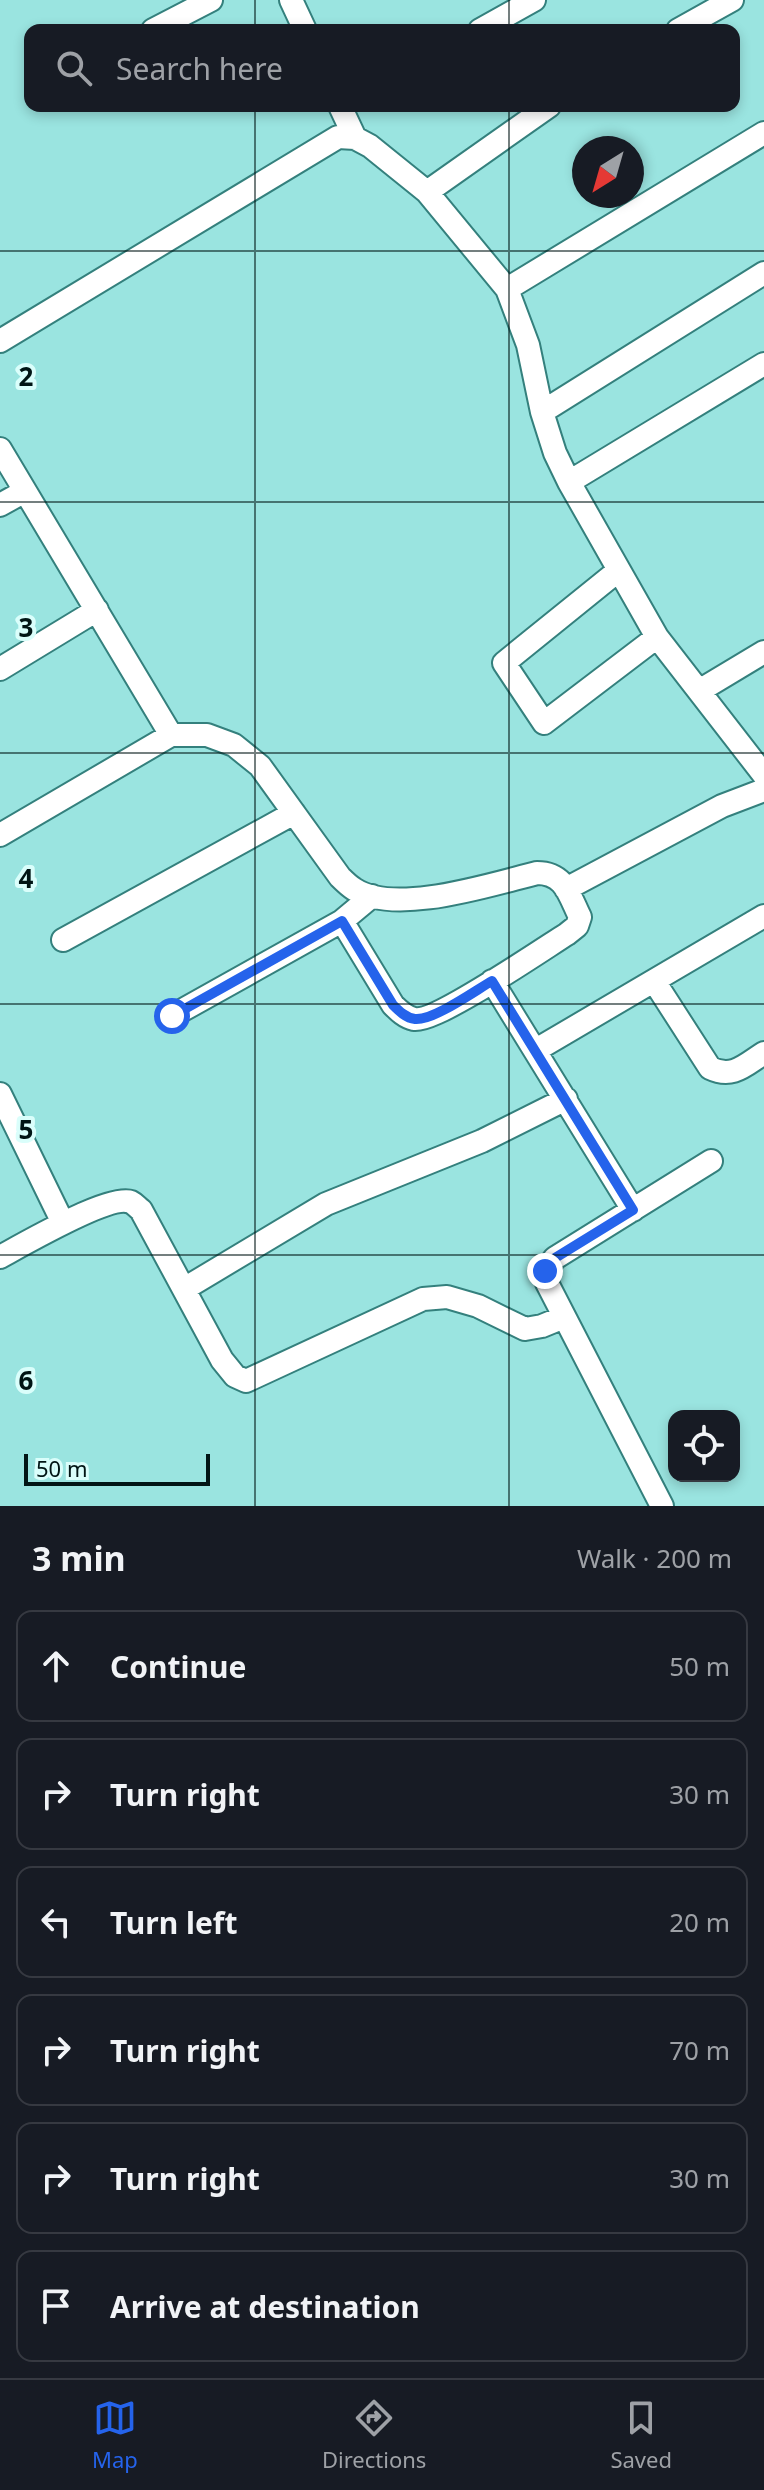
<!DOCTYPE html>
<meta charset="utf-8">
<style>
body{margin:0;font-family:"Noto Sans",sans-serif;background:#242831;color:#f1f3f6}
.controls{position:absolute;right:24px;bottom:24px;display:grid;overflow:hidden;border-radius:16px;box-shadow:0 4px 12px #0003}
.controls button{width:72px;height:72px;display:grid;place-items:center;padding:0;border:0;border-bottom:2px solid #363941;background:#171b24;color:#f1f3f6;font:40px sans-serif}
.compass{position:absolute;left:572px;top:136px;width:72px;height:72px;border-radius:50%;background:#171b24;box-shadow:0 4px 12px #0003;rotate:217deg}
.scale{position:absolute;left:24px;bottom:20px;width:186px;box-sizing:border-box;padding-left:8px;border:4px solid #011515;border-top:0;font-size:22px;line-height:28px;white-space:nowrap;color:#011515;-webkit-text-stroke:6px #dafefb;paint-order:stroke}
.stop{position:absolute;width:24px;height:24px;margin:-18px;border:6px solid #2563eb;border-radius:50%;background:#fff}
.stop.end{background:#2563eb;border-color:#fff;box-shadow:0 2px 8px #0008}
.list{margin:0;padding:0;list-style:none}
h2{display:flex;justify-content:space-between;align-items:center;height:104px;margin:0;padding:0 32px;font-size:34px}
h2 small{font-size:26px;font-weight:400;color:#9ea1a6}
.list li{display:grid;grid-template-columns:52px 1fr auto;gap:24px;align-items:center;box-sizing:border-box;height:112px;margin:0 16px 16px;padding:0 16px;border:2px solid #363941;border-radius:16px}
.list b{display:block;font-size:30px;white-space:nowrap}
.list em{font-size:26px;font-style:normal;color:#9ea1a6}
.icon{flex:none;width:44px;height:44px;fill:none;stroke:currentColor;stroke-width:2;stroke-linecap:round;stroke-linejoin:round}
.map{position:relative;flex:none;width:764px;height:1506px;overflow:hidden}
.search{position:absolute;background:#171b24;box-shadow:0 4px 12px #0003;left:24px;right:24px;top:24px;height:88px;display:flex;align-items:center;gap:20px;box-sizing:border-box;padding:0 28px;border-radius:16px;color:#9ea1a6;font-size:30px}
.sheet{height:872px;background:#171b24}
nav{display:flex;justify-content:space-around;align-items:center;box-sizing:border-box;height:112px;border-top:2px solid #363941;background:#171b24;font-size:22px;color:#9ea1a6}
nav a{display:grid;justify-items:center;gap:4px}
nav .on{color:#2563eb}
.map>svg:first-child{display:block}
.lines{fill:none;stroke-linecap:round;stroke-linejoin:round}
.street-casing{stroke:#34807d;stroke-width:26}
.street{stroke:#fff;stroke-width:22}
.route{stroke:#2563eb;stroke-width:10}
.grid{fill:none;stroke:#011515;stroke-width:2;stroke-opacity:0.55}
.grid-label{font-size:26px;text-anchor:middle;font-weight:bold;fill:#011515;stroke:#dafefb;stroke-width:8;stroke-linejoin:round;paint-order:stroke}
</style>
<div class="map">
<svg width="764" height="1506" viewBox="0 0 764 1506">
<rect width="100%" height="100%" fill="#9ae4e0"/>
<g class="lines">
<defs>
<path id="street" d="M291 0 305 30
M153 30 211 0
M480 30 534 0
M678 30 732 0
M340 106 355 138
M427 192 549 106
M507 289 764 133
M0 341 338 137 355 138 370 146 427 192 507 289 528 345 542 412 555 453 569 482 657 637 764 775
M542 412 764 273
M0 449 171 735
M569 482 764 364
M0 505 25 491
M619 570 504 663 544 723 657 637
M0 669 97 610
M699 691 764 652
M0 835 171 735H207L234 745 260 766 340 877C344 881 349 886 354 889 395 916 492 884 537 873 565 873 569 895 580 917L577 926 567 934C543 949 435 1023 414 1019 405 1017 399 1011 393 1005L342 921
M566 889 722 806 764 790
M63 940 294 813
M492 981 633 1210
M654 981 710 1068C733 1079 745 1065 764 1053
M172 1016 342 921 372 896
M536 1050 764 916
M0 1094 63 1223
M0 1257C22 1245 110 1194 131 1202 135 1204 137 1207 141 1210L222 1360 235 1376 246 1381 423 1299 447 1297 478 1306 525 1329 542 1326 564 1317
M184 1289 326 1204 482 1141 566 1099
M662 1506 547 1283 545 1271 555 1258 711 1161"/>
</defs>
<use href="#street" class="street-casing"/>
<use href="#street" class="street"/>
</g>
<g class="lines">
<path class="route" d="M172 1016 342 921 393 1005C399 1011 406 1018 415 1019 433 1021 476 990 492 981L633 1210 555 1258 545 1271"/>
</g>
<path class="grid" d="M255 0V30M509 0V30M255 106V1506M509 106V1506M0 251H764M0 502H764M0 753H764M0 1004H764M0 1255H764"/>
<g class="grid-label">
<text x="26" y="386">2</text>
<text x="26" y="637">3</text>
<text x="26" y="888">4</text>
<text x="26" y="1139">5</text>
<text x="26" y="1390">6</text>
</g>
</svg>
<div class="controls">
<button><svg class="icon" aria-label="locate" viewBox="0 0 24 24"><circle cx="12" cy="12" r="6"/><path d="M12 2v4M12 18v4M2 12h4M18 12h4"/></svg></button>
</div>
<svg class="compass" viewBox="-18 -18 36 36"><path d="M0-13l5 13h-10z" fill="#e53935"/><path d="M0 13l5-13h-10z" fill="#9ea1a6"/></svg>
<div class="scale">50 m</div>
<div class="stop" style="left:172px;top:1016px"></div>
<div class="stop end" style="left:545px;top:1271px"></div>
<div class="search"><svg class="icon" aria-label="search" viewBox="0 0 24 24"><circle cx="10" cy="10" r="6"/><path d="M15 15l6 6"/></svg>Search here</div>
</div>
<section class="sheet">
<h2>3 min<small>Walk · 200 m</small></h2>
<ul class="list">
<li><svg class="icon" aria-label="ahead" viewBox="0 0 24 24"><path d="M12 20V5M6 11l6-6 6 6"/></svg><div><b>Continue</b></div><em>50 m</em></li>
<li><svg class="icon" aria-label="right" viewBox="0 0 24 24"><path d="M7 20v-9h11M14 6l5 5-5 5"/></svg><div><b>Turn right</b></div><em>30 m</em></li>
<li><svg class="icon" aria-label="left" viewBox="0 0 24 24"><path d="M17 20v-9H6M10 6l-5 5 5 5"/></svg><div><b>Turn left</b></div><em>20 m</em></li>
<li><svg class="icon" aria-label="right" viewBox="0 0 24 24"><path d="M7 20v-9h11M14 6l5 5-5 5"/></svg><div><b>Turn right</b></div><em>70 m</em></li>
<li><svg class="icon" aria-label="right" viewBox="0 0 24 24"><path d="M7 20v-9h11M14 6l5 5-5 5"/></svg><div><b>Turn right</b></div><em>30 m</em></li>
<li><svg class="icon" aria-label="arrive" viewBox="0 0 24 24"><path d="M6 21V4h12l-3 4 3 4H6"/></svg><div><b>Arrive at destination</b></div></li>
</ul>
</section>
<nav>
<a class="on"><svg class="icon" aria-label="map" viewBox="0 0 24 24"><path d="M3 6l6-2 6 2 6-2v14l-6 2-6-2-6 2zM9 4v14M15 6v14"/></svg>Map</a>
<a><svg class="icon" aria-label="directions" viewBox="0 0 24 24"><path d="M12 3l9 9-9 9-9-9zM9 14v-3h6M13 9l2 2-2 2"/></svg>Directions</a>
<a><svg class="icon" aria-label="saved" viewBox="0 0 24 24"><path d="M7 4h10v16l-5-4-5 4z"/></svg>Saved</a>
</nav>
